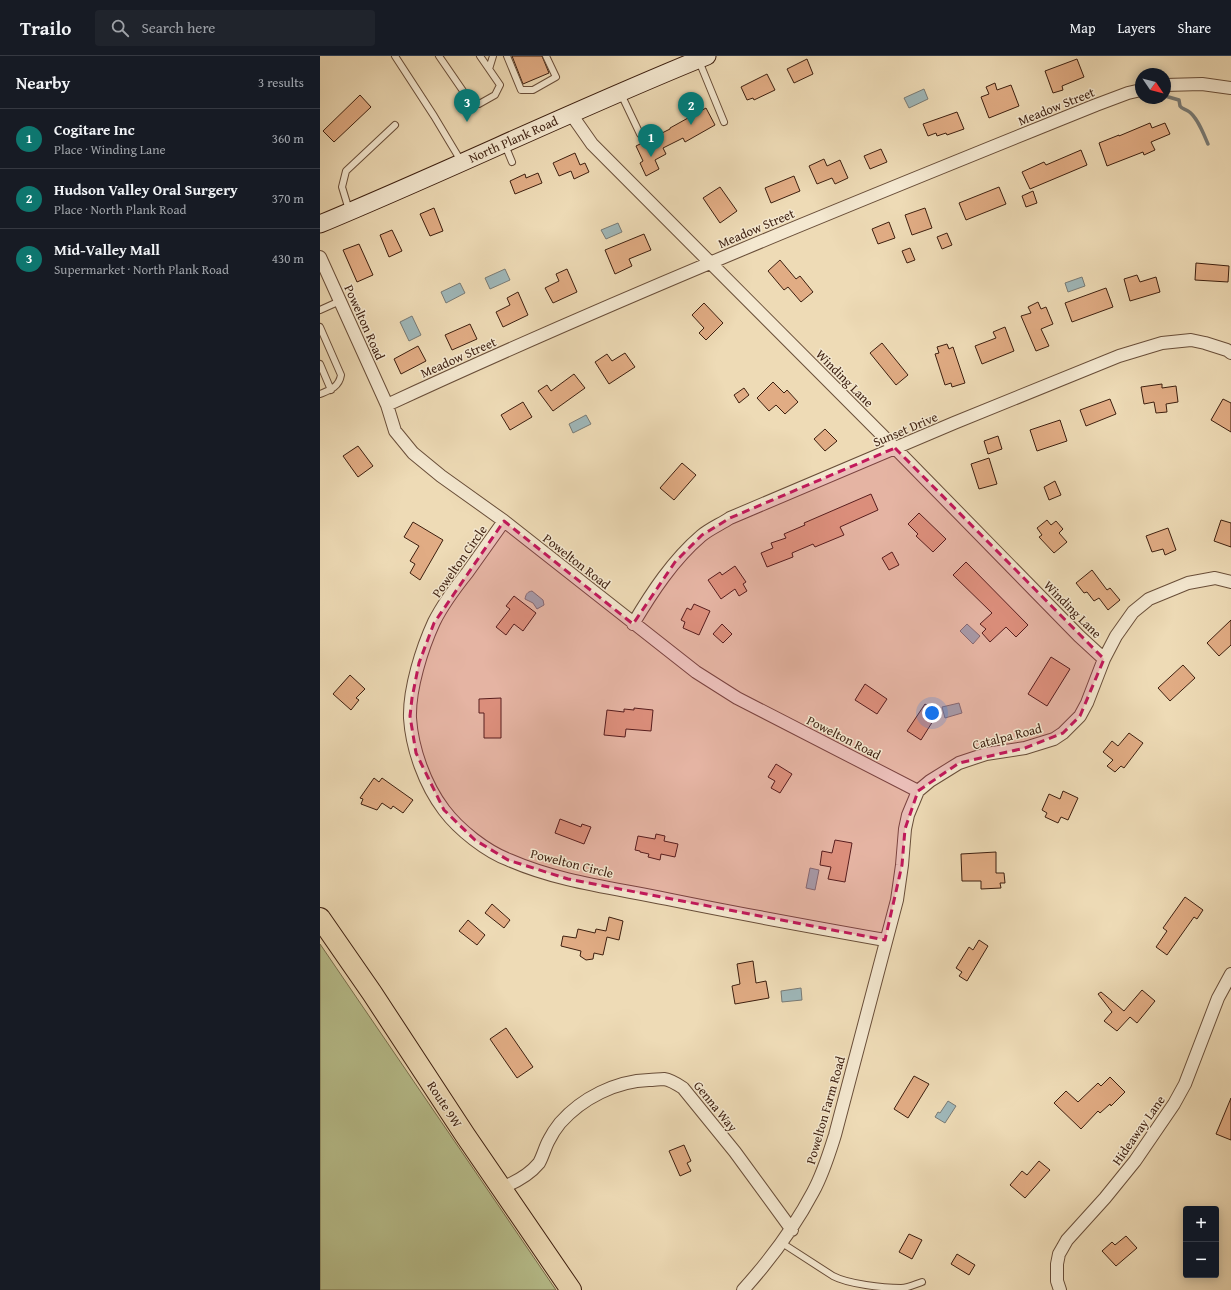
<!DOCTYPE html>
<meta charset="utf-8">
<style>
body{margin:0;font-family:"Gentium Book Plus",serif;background:#20242c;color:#f1f3f6}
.controls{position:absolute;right:12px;bottom:12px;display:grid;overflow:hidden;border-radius:4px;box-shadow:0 2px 10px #0003}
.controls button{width:36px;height:36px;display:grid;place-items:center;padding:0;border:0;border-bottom:1px solid #363941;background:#171b24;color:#f1f3f6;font:20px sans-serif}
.compass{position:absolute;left:815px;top:12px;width:36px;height:36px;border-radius:50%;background:#171b24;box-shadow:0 2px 10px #0003;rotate:125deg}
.you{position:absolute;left:612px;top:657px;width:14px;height:14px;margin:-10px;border:3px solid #fff;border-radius:50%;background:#1a73e8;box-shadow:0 0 0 6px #1a73e833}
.badge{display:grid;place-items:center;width:26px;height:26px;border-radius:50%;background:#0f766e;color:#fff;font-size:13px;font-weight:700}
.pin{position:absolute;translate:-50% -33px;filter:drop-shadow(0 1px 2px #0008)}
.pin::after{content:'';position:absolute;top:21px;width:14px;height:12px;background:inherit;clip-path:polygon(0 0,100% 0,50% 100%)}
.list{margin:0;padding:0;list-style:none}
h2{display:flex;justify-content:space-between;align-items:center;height:52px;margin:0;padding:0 16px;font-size:17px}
h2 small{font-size:13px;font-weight:400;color:#9ea1a6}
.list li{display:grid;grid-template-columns:26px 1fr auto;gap:12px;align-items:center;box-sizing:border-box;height:60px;padding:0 16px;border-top:1px solid #363941}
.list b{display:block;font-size:15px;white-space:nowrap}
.list p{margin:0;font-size:13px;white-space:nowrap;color:#9ea1a6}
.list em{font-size:13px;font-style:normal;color:#9ea1a6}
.icon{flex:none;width:22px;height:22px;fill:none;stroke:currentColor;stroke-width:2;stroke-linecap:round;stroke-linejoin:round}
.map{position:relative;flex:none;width:911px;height:1234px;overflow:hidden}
header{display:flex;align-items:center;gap:24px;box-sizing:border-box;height:56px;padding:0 20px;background:#171b24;border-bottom:1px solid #363941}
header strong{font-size:19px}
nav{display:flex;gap:22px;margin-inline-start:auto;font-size:14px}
.search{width:280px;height:36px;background:#20242c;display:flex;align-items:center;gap:10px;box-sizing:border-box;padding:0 14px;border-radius:4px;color:#9ea1a6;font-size:15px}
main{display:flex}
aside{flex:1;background:#171b24}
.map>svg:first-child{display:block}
.green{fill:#b8c08e;stroke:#7a704e}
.water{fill:#9fb8ba;stroke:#787b76}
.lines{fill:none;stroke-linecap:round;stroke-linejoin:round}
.stream{stroke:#787b76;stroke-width:3.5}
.building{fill:#e1ac84;stroke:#3d1f0f}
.service-casing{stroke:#694e39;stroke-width:8}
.minor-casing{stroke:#694e39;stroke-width:14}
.secondary-casing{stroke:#3d1f0f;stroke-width:19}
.trunk-casing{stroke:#3d1f0f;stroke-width:22}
.service{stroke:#f4e8d0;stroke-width:6}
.minor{stroke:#f4e8d0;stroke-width:12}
.secondary{stroke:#f4e8d0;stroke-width:17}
.trunk{stroke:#eedbb6;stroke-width:20}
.marked{fill:#c2185b;fill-opacity:0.2;stroke:#c2185b;stroke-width:3;stroke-dasharray:8 5;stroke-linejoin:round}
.labels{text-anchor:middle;stroke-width:3;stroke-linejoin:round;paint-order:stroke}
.street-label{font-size:13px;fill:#3d1f0f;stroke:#f4e8d0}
</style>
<header>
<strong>Trailo</strong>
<div class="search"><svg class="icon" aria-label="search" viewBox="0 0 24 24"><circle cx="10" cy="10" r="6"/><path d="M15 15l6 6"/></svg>Search here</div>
<nav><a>Map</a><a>Layers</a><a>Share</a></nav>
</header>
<main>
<aside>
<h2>Nearby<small>3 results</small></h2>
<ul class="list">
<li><span class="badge">1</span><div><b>Cogitare Inc</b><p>Place · Winding Lane</p></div><em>360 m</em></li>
<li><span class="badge">2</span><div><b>Hudson Valley Oral Surgery</b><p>Place · North Plank Road</p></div><em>370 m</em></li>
<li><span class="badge">3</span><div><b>Mid-Valley Mall</b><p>Supermarket · North Plank Road</p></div><em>430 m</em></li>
</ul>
</aside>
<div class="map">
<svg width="911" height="1234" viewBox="0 0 911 1234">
<rect width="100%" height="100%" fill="#eedbb6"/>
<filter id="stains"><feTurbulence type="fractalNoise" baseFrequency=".005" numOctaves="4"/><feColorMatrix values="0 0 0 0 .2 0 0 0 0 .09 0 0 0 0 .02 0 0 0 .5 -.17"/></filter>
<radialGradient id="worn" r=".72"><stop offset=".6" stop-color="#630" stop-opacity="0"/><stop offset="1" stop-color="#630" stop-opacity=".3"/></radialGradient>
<path class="green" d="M0 888 236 1234H0Z"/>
<path class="water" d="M604 33 608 43 589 52 584 42Z
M298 167 302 176 286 183 281 174Z
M185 213 190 224 170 233 165 222Z
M762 221 765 230 748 236 745 227Z
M140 227 145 237 126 247 121 236Z
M92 260 101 279 89 285 80 266Z
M266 359 271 368 253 377 249 368Z
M212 535 223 544 224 549 217 553 213 547 205 543C206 538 207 536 212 535Z
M647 568 660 580 653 588 640 575Z
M639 647 642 657 625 662 622 651Z
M490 812 499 814 495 834 486 832Z
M481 932 482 944 462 946 461 935Z
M628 1045 636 1050 625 1067 615 1061 618 1056 620 1057Z"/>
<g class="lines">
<path class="stream" d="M845 40 859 44 860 50C862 53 865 53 868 55 877 60 884 79 888 88"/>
</g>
<path class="building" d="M192 0H222L229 17 203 28Z
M487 3 493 18 474 27 467 13Z
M757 3 764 21 742 30 743 34 733 37 725 15Z
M447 18 455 34 434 44 433 42 427 44 421 31Z
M675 27 677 34 691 29 699 50 669 62 661 41 669 38 666 31Z
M40 39 51 51 14 86 3 75Z
M386 52 395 69 365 86 363 82 343 92 346 98 335 104 339 113 326 120 320 107 323 105 316 90 350 73V72Z
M637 56 644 73 627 79 626 77 617 80 616 77 608 80 603 68Z
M830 67 832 72 845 67 850 78 831 86 835 94 824 99 823 96 787 110 779 87 799 79V80Z
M561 93 567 106 550 113 544 100Z
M761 94 767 109 710 133 702 116 724 106 726 109Z
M255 97 260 109 265 107 269 116 254 123 251 115 239 120 233 107Z
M504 103 507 110 520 104 528 122 515 128 512 122 497 128 489 110Z
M218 117 222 127 195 138 190 125 205 118 206 122Z
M474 120 480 135 451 147 445 132Z
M400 131 417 155 400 167 383 142Z
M679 131 686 148 646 164 639 147Z
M713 135 717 147 706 151 702 140Z
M114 152 123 175 110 180 100 158Z
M605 152 612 172 592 179 585 159Z
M569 166 575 182 558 188 552 173Z
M72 174 82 195 69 201 60 179Z
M627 177 632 189 622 193 617 181Z
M324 178 331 194 309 203 312 210 295 218 285 194Z
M39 188 53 219 37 226 23 194Z
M590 192 595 204 587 207 582 195Z
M460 204 476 223 480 220 493 236 481 246 468 231 464 234 448 215Z
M876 207 909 210 908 226 875 224Z
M247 213 257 236 233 247 225 232 239 225 236 218Z
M817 219 820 226 836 221 840 236 810 245 804 223Z
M786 232 793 251 752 266 745 247Z
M198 236 208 259 183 271 176 256 190 249 187 242Z
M718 246 721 253 726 251 733 268 721 273 729 290 716 295 701 260 711 257 708 251Z
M384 247 403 267 386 284 379 277 384 272 372 259Z
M150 268 157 283 132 294 125 279Z
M685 271 694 295 662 308 655 290 676 282 673 276Z
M562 287 588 319 576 329 550 297Z
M627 288 629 293 633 291 645 327 632 331 631 327 625 329 615 298 619 297 617 291Z
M98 290 106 305 81 318 74 303Z
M305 297 315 311 289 328 275 306 287 298 292 305Z
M254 318 265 332 233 355 218 335 227 329 231 335Z
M453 326 464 337 467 334 478 346 465 358 456 349 449 355 437 342Z
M842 328V332L856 330 858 346 846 348 847 356 836 357 834 346 824 348 821 331Z
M424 332 429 339 419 347 414 339Z
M790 343 796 358 766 370 760 354Z
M903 343 911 347V376L891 364Z
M203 346 212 361 190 374 181 359Z
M740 364 747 385 717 395 710 374Z
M505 373 517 385 505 395 494 383Z
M678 380 682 393 668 398 664 385Z
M38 390 53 410 38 421 23 400Z
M669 402 677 428 659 433 651 408Z
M362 407 376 419 354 444 340 432Z
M735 425 741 439 729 444 724 431Z
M551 438 558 454 520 471 524 479 495 491 493 488 472 497 473 501 447 511 441 497 453 492 451 487 466 482 464 478 485 469 484 467Z
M599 457 626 483 613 496 596 480 598 478 588 468Z
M727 464 731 469 736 465 743 473 739 477 747 486 734 497 719 481 722 479 717 472Z
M901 464 911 467V491L894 485Z
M93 466 123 484 100 524 90 517 95 508 90 505 99 490 84 481Z
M848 472 856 494 845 499 843 493 832 496 826 480Z
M572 496 579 509 569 514 562 502Z
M646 506 708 569 696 581 686 571 670 586 662 577 666 573 660 568 672 557 633 519Z
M415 510 426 526 423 528 427 535 419 540 415 533 401 543 388 524 400 516 402 519Z
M772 514 787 534 790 532 800 544 788 554 779 542 774 545 767 536 764 537 756 527Z
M194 540 216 557 203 575 194 568 186 579 176 571 190 553 186 550Z
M374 548 390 555 379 579 363 572 365 566 361 564 367 552 371 554Z
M911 564V589L899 600 887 587Z
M402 568 412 578 403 587 393 578Z
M731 601 750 613 727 650 708 638Z
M863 609 875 622 850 645 838 632Z
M30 619 45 633 36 642 39 644 31 654 13 638Z
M545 628 567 643 557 658 535 644Z
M181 642V682H164V657H159V643Z
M605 648 618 657 601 684 587 675Z
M314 652 333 654 331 675 306 673 305 681 284 679 287 654 304 656V653L314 654Z
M809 677 823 687 804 712 801 710 795 716 787 710 793 704 783 696 792 685 798 690Z
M456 708 472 718 460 737 451 732 455 725 448 721Z
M54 722 59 726 62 722 93 744 83 757 73 750 71 753 62 747 57 754 41 748 43 743 40 742Z
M743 735 758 742 748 764 741 761 738 767 725 761 727 757 722 754 729 738 740 743Z
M240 763 261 771 262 768 271 771 264 788 235 777Z
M336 778 345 780 344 785 358 788 355 801 341 798 340 804 328 801 329 798 320 796V795L315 794 318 780 335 783Z
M515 784 532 787 525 826 508 823 511 811 500 809 502 795 512 797Z
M676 796V817H684L685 827H680L681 832 661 833V825H642L641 798Z
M865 841 883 854 877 863 874 861 847 899 836 891 847 875 843 872Z
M172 848 190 864 184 872 165 857Z
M289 861 303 865 299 884 287 881 283 899 274 897 273 903 266 904 260 900 261 895 241 890 243 880 256 882 258 873 275 877 276 873 286 875Z
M148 864 165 879 157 889 139 875Z
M659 884 668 890 647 925 639 920 642 916 636 912 649 891 653 894Z
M433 905 436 927 446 925 449 942 415 948 412 930 420 928 417 908Z
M822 934 835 945 817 967 810 961 797 975 784 965 792 956 778 938 781 936 804 955Z
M186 972 213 1011 197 1022 170 983Z
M594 1020 609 1028 588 1062 574 1053Z
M790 1021 805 1036 791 1050 790 1048 780 1057 778 1055 761 1073 734 1047 746 1035 758 1046 778 1027 781 1030Z
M911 1042V1084L896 1078Z
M364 1089 371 1105 367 1107 371 1115 360 1120 349 1095Z
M719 1105 730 1114 705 1142 690 1129 702 1115 707 1119Z
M589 1178 602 1184 592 1203 579 1196Z
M806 1180 817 1192 796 1210 782 1195 792 1186 795 1189Z
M637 1198 655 1209 649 1219 631 1208Z"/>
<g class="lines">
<defs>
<path id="service" d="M75 0 114 60 141 105
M119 0 152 48H159L175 39 180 29 169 13 173 0
M160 0 169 13
M187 0 201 34H213L236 21 226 0
M379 5 404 66
M301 38 320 78
M185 89 192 106
M29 154 22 131 26 115 75 69
M0 254 20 245
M0 271 21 319C19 331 10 334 0 338
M0 308 11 334
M462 1187 513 1220C528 1228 563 1232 581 1232 588 1232 596 1228 602 1226"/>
<path id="minor" d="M845 29 882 28 911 32
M251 58 272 88 575 392 759 580 784 603
M0 201 67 349 75 375 93 397 121 420 184 465 376 616 417 642 598 735
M67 349C300 241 538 145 776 49L808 37 821 34
M184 465C172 482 159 500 147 517 135 532 123 548 114 566 102 592 89 633 90 662 92 693 105 729 124 754 139 774 166 795 189 804 239 826 294 832 347 843 420 858 492 871 565 884
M313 568C332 536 353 504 381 480 389 473 401 468 410 462L634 367 799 300 842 287 871 284 885 287 907 294 911 297
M181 1132C194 1127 210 1118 219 1107 223 1100 225 1091 229 1084 232 1078 236 1072 240 1067 262 1042 296 1025 329 1024 334 1024 339 1023 344 1023 351 1024 357 1028 363 1032L415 1096 472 1174
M423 1234C450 1204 474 1172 493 1136 503 1118 509 1098 515 1079L577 844 582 809 585 773 588 759 598 735 610 725 639 707 666 698 705 692 734 683 743 677 760 660 767 647 784 603 796 580 813 556 829 543 868 527 895 522 911 526
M740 1234 737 1225V1208L739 1198 747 1184 785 1142 815 1105 854 1048 865 1028 898 942 911 918"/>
<path id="secondary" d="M0 168C130 114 256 53 387 0"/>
<path id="trunk" d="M0 862 52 937 145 1079 251 1234"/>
</defs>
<use href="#service" class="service-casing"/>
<use href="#minor" class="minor-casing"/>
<use href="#secondary" class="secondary-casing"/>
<use href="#trunk" class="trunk-casing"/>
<use href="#service" class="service"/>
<use href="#minor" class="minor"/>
<use href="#secondary" class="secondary"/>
<use href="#trunk" class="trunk"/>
</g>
<path class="marked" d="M575 392 784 603 760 660 743 677 705 692 639 707 598 735 585 773 582 809 565 884 248 823 188 804 155 784 124 754 96 697 90 660 92 642 99 607 114 567 184 465 313 568 355 506 382 479 410 462Z"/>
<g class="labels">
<g class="street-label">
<text transform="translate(736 50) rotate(-22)" y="5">Meadow Street</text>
<text transform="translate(193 83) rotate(-24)" y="5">North Plank Road</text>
<text transform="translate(436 172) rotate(-23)" y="5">Meadow Street</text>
<text transform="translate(45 266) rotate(66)" y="5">Powelton Road</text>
<text transform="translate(138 301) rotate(-24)" y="5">Meadow Street</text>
<text transform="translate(525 322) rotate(45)" y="5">Winding Lane</text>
<text transform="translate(585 373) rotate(-23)" y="5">Sunset Drive</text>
<text transform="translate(139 505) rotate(-55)" y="5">Powelton Circle</text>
<text transform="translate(257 505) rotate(38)" y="5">Powelton Road</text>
<text transform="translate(753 553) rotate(45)" y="5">Winding Lane</text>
<text transform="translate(687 680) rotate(-14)" y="5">Catalpa Road</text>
<text transform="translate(524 681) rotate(27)" y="5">Powelton Road</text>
<text transform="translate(252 807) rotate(14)" y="5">Powelton Circle</text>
<text transform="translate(125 1048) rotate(57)" y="5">Route 9W</text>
<text transform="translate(396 1050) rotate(51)" y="5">Genna Way</text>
<text transform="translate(505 1054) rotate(-74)" y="5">Powelton Farm Road</text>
<text transform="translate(818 1074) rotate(-55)" y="5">Hideaway Lane</text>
</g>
</g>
<rect width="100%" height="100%" filter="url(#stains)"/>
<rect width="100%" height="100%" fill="url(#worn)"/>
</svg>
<div class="controls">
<button>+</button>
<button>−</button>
</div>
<svg class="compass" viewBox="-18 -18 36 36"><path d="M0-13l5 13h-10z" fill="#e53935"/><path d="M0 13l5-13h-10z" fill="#9ea1a6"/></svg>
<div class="you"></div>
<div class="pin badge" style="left:331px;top:101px">1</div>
<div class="pin badge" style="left:371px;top:69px">2</div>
<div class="pin badge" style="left:147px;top:66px">3</div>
</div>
</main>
